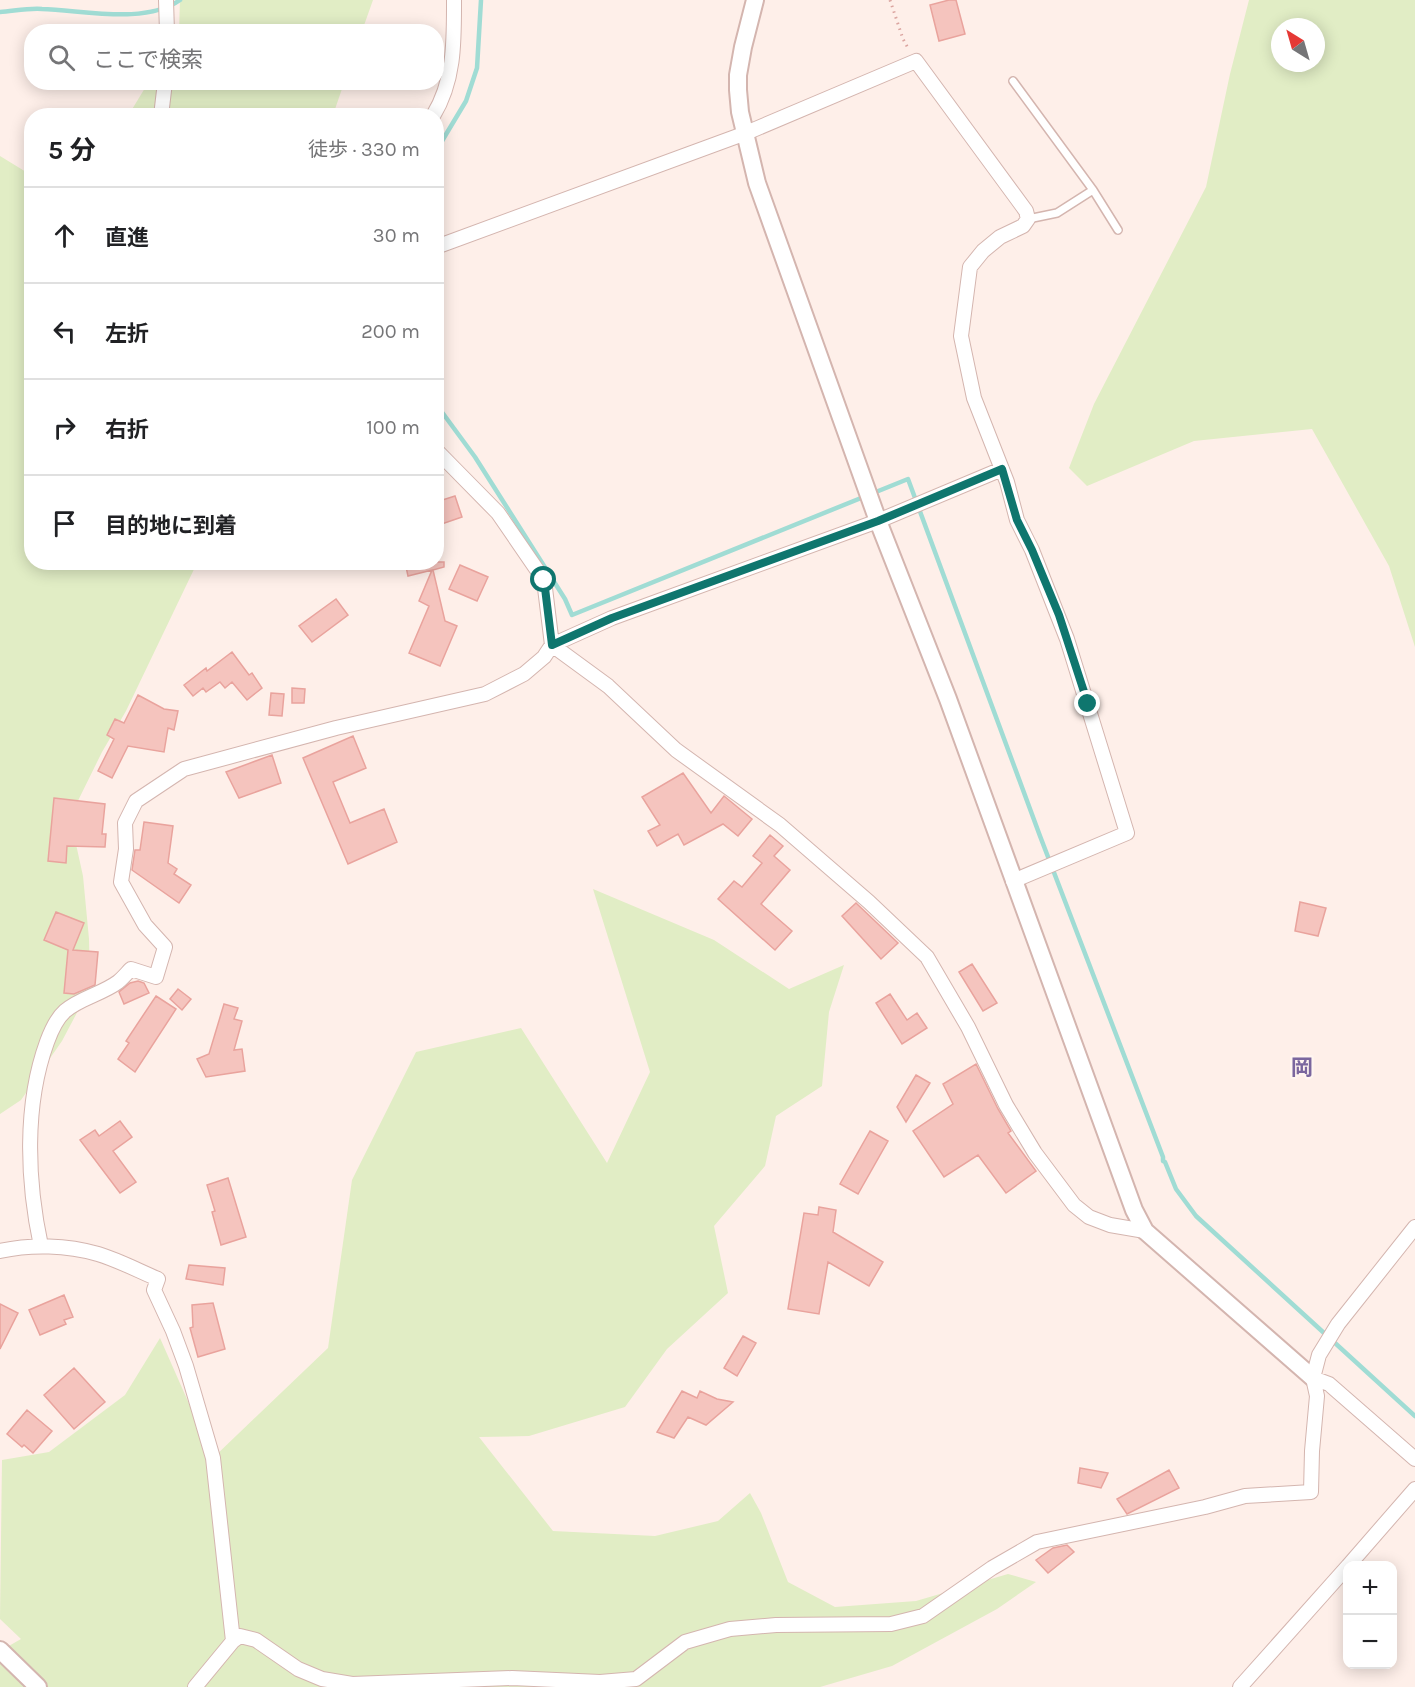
<!DOCTYPE html>
<html lang="ja">
<meta charset="utf-8">
<style>
body{margin:0;font-family:Karla,"Noto Sans JP",sans-serif;background:#f6f6f6;color:#202124}
.controls{position:absolute;right:18px;bottom:18px;display:grid;overflow:hidden;border-radius:12px;box-shadow:0 3px 15px #0003}
.controls button{width:54px;height:54px;display:grid;place-items:center;padding:0;border:0;border-bottom:2px solid #e0e0e0;background:#fff;color:#202124;font:30px sans-serif}
.compass{position:absolute;left:1271px;top:18px;width:54px;height:54px;border-radius:50%;background:#fff;box-shadow:0 3px 15px #0003;rotate:323deg}
.stop{position:absolute;width:18px;height:18px;margin:-14px;border:4px solid #0f766e;border-radius:50%;background:#fff}
.stop.end{background:#0f766e;border-color:#fff;box-shadow:0 2px 6px #0008}
.list{margin:0;padding:0;list-style:none}
h2{display:flex;justify-content:space-between;align-items:center;height:78px;margin:0;padding:0 24px;font-size:26px}
h2 small{font-size:20px;font-weight:400;color:#757577}
.list li{display:grid;grid-template-columns:39px 1fr auto;gap:18px;align-items:center;box-sizing:border-box;height:96px;padding:0 24px;border-top:2px solid #e0e0e0}
.list b{display:block;font-size:22px;white-space:nowrap}
.list em{font-size:20px;font-style:normal;color:#757577}
.icon{flex:none;width:33px;height:33px;fill:none;stroke:currentColor;stroke-width:2;stroke-linecap:round;stroke-linejoin:round}
.map{position:relative;flex:none;width:1415px;height:1687px;overflow:hidden}
.search{position:absolute;background:#fff;box-shadow:0 3px 15px #0003;left:24px;top:24px;width:420px;height:66px;display:flex;align-items:center;gap:15px;box-sizing:border-box;padding:0 21px;border-radius:24px;color:#757577;font-size:22px}
.panel{position:absolute;background:#fff;box-shadow:0 3px 15px #0003;left:24px;top:108px;width:420px;height:462px;border-radius:24px}
.map>svg:first-child{display:block}
.green{fill:#e1edc5;fill-rule:evenodd}
.lines{fill:none;stroke-linecap:round;stroke-linejoin:round}
.stream{stroke:#a0dcd4;stroke-width:4.5}
.building{fill:#f5c4be;stroke:#e9a39d;stroke-width:1.5}
.service-casing{stroke:#d4b5af;stroke-width:10}
.minor-casing{stroke:#d4b5af;stroke-width:16}
.tertiary-casing{stroke:#d4b5af;stroke-width:20}
.path{stroke:#dba5a0;stroke-width:3;stroke-dasharray:1.5 4.5;stroke-linecap:butt}
.service{stroke:#fff;stroke-width:7}
.minor{stroke:#fff;stroke-width:14}
.tertiary{stroke:#fff;stroke-width:16}
.route{stroke:#0f766e;stroke-width:8}
.labels{text-anchor:middle;stroke-width:4.5;stroke-linejoin:round;paint-order:stroke}
.quarter-label{font-size:22px;font-weight:bold;fill:#7a669e;stroke:#fff5f0}
</style>
<div class="map">
<svg width="1415" height="1687" viewBox="0 0 1415 1687">
<rect width="100%" height="100%" fill="#feefe9"/>
<path class="green" d="M180 0H373L362 31 179 32Z
M1249 0H1415V647L1389 566 1312 429 1194 441 1087 486 1069 468 1094 404 1206 187 1230 74ZM1280 27H1316V63H1280Z
M148 83H344L333 115 128 116Z
M0 156 31 175 32 562 197 563 126 711 102 752 70 817 83 876 89 939 90 988 62 1041 21 1100 0 1114Z
M593 889 714 940 789 989 844 965 829 1012 822 1086 776 1116 765 1166 714 1226 728 1293 667 1349 625 1407 529 1436 479 1437 553 1531 655 1536 718 1521 750 1493 761 1513 788 1582 835 1607 916 1601 1008 1574 1036 1582 997 1609 892 1666 820 1687H0V1651L21 1639 0 1619 2 1460 49 1452 125 1395 160 1338 213 1458 328 1348 352 1180 416 1052 521 1028 607 1163 650 1072Z"/>
<g class="lines">
<path class="stream" d="M0 12C14 11 28 8 42 9 83 10 145 25 180 0
M436 151 466 101 477 68 481 0
M436 404 475 457 565 599 572 615 908 479 1040 836 1163 1157V1161L1165 1162 1176 1189 1196 1216 1415 1416"/>
</g>
<path class="building" d="M949 0H956L965 34 939 41 930 5Z
M455 496 462 517 436 526V502Z
M405 562H444V567L433 570 445 621 457 626 440 666 409 653 429 606 419 601 432 570 408 576Z
M460 565 488 577 477 601 449 589Z
M336 599 348 615 312 642 299 626Z
M232 652 249 675 252 673 262 688 247 700 232 682 225 688 220 682 206 692 203 688 193 696 184 685 206 668 207 671Z
M292 688 305 689 304 703H292Z
M271 693 284 694 282 716 269 715Z
M138 695 164 709 178 711 174 730 168 728 164 752 128 746 112 778 98 771 114 739 107 735 115 719 124 723Z
M353 736 366 768 333 782 350 823 384 809 397 842 348 864 303 758Z
M272 755 281 783 239 798 226 772Z
M683 773 711 813 724 796 752 819 738 836 723 824 684 845 678 834 657 846 648 831 660 825 642 797Z
M54 798 105 804 102 834H106L105 847 67 846 66 863 48 861Z
M144 822 173 826 168 863 177 869 174 874 191 885 179 903 132 870 135 850H140Z
M770 835 783 846 774 856 790 870 761 904 792 931 775 950 718 899 734 881 742 887 762 863 753 856Z
M1300 902 1326 908 1318 936 1295 931Z
M856 903 898 943 881 959 842 916Z
M56 912 84 923 73 950 98 952 95 985 74 994 64 993 68 950 44 940Z
M972 964 997 1003 983 1011 959 972Z
M138 981 144 983 149 993 124 1004 119 992 130 983Z
M178 989 191 999 182 1010 170 999Z
M890 994 907 1020 917 1013 927 1028 902 1044 876 1003Z
M156 996 176 1009 135 1072 118 1059 129 1043 126 1041Z
M224 1004 238 1008 234 1019 242 1021 234 1050 242 1049 245 1071 206 1077 197 1059 209 1054Z
M976 1064 998 1109 1011 1131 1008 1133 1036 1171 1006 1193 978 1155 944 1177 913 1131 953 1104 943 1084Z
M916 1075 930 1083 906 1122 897 1107Z
M120 1121 132 1137 113 1151 136 1182 120 1193 80 1140 95 1130 99 1136Z
M870 1131 888 1141 858 1194 840 1184Z
M228 1178 246 1237 221 1245 212 1212 215 1211 207 1185Z
M819 1207 836 1210 833 1232 883 1262 869 1286 828 1262 819 1314 788 1309 804 1213 818 1215Z
M189 1265 225 1268 223 1285 186 1279Z
M64 1295 73 1317 64 1320 66 1324 40 1335 29 1310Z
M213 1303 225 1349 198 1357 190 1328 193 1327 192 1305Z
M0 1304 18 1313 0 1349Z
M743 1336 756 1343 737 1376 724 1368Z
M74 1368 105 1402 74 1429 44 1395Z
M682 1391 697 1398 700 1391 717 1399 733 1402 706 1425 688 1417 674 1438 657 1432Z
M27 1410 52 1431 33 1453 24 1445 22 1447 7 1434Z
M1080 1468 1108 1473 1101 1488 1078 1483Z
M1169 1470 1179 1488 1127 1514 1117 1499Z
M1067 1545 1074 1552 1048 1573 1036 1560 1053 1548Z"/>
<g class="lines">
<defs>
<path id="service" d="M1013 81 1093 190 1057 213 1028 219
M1093 190 1118 230"/>
<path id="minor" d="M166 0 167 32
M161 116 165 82
M433 116C455 80 454 40 454 0
M436 247 746 133 916 61 1026 211 1028 219 1023 226 1000 237 983 251 970 267 961 336 974 398 1007 482 1017 520 1032 550 1067 639 1127 833 1013 881
M436 450 498 513 544 580 552 645 608 686 676 750 780 825 869 902 927 957 968 1027 1006 1105 1035 1153 1074 1205 1089 1217 1110 1225 1145 1231
M41 1246C27 1181 24 1105 47 1042 51 1031 56 1019 65 1011 80 998 102 994 118 982 122 979 127 973 131 969L156 977 165 947 145 925 121 882 126 849 125 823 136 801 184 769 336 728 485 694 524 674 544 657 552 645 612 618 878 521 1002 469
M0 1251C31 1244 67 1245 98 1254 118 1260 139 1271 158 1279L154 1290 173 1331 186 1366 213 1458 233 1641
M1313 1378 1329 1384 1415 1459
M1348 1566 1415 1489
M195 1687 233 1641 240 1636 256 1640 298 1669 322 1679 352 1684 512 1678 600 1682 636 1679 685 1642 730 1629 776 1625 891 1624 923 1616 992 1568 1037 1542 1205 1507 1245 1496 1311 1492 1312 1451 1317 1396 1313 1378 1319 1355 1338 1324 1415 1227
M1240 1687 1348 1566"/>
<path id="tertiary" d="M755 0 743 47 738 75V90L740 112 757 183 878 521 948 699 1134 1210 1145 1231 1313 1378
M0 1650 38 1687"/>
</defs>
<use href="#service" class="service-casing"/>
<use href="#minor" class="minor-casing"/>
<use href="#tertiary" class="tertiary-casing"/>
<path class="path" d="M890 0 903 39 909 50"/>
<use href="#service" class="service"/>
<use href="#minor" class="minor"/>
<use href="#tertiary" class="tertiary"/>
</g>
<g class="lines">
<path class="route" d="M544 580 552 645 612 618 878 521 1002 469 1017 520 1032 550 1059 615 1088 704"/>
</g>
<g class="labels">
<g class="quarter-label">
<text x="1302" y="1075">岡</text>
</g>
</g>
</svg>
<div class="controls">
<button>+</button>
<button>−</button>
</div>
<svg class="compass" viewBox="-18 -18 36 36"><path d="M0-13l5 13h-10z" fill="#e53935"/><path d="M0 13l5-13h-10z" fill="#757577"/></svg>
<div class="stop" style="left:544px;top:580px"></div>
<div class="stop end" style="left:1088px;top:704px"></div>
<div class="search"><svg class="icon" aria-label="search" viewBox="0 0 24 24"><circle cx="10" cy="10" r="6"/><path d="M15 15l6 6"/></svg>ここで検索</div>
<section class="panel">
<h2>5 分<small>徒歩 · 330 m</small></h2>
<ul class="list">
<li><svg class="icon" aria-label="ahead" viewBox="0 0 24 24"><path d="M12 20V5M6 11l6-6 6 6"/></svg><div><b>直進</b></div><em>30 m</em></li>
<li><svg class="icon" aria-label="left" viewBox="0 0 24 24"><path d="M17 20v-9H6M10 6l-5 5 5 5"/></svg><div><b>左折</b></div><em>200 m</em></li>
<li><svg class="icon" aria-label="right" viewBox="0 0 24 24"><path d="M7 20v-9h11M14 6l5 5-5 5"/></svg><div><b>右折</b></div><em>100 m</em></li>
<li><svg class="icon" aria-label="arrive" viewBox="0 0 24 24"><path d="M6 21V4h12l-3 4 3 4H6"/></svg><div><b>目的地に到着</b></div></li>
</ul>
</section>
</div>
